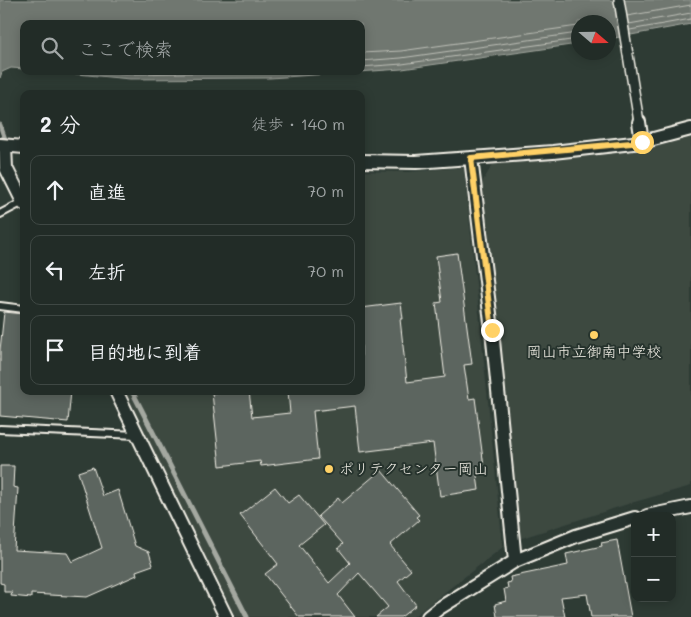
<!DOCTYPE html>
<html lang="ja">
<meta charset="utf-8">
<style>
body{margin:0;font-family:Mali,"Klee One",sans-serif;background:#2a342f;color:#f1f3f6}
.controls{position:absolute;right:15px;bottom:15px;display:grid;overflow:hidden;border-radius:10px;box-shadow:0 2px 12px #0003}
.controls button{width:45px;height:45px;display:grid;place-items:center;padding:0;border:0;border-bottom:1px solid #3f4844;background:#222c27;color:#f1f3f6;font:25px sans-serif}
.compass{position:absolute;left:571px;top:15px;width:45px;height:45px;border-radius:50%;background:#222c27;box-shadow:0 2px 12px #0003;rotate:110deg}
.stop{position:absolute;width:15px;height:15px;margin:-11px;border:4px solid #ffd166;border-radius:50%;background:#fff}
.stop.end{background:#ffd166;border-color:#fff;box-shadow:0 1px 5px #0008}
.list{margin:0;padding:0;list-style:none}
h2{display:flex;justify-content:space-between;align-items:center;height:65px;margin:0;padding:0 20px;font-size:21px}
h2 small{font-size:16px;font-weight:400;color:#a2a7a7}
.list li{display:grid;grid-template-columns:32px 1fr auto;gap:15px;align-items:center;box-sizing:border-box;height:70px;margin:0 10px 10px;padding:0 10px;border:1px solid #3f4844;border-radius:10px}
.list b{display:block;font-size:19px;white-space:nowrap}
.list em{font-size:16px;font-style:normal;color:#a2a7a7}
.icon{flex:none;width:28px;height:28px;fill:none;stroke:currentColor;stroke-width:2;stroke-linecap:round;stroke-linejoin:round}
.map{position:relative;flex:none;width:691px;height:617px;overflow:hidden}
.search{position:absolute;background:#222c27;box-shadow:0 2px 12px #0003;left:20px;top:20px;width:345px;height:55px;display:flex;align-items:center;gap:12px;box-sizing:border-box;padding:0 18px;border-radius:10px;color:#a2a7a7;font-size:19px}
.panel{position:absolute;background:#222c27;box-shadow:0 2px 12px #0003;left:20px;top:90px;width:345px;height:305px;border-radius:10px}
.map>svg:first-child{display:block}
.built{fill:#3c4841}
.water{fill:#6f7770;stroke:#a4a8a0}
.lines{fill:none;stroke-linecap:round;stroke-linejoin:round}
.shore{stroke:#bfc0b8;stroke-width:1}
.stream{stroke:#a4a8a0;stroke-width:5}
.building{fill:#5c655e;stroke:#f4f1e8}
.service-casing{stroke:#f4f1e8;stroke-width:10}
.pedestrian-casing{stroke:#f4f1e8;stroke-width:12}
.minor-casing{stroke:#f4f1e8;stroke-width:16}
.service{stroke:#26332d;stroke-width:6}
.pedestrian{stroke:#26332d;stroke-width:9}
.minor{stroke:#26332d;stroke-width:12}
.route{stroke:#ffd166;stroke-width:6}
.poi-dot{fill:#ffd166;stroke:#26332d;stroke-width:2}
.labels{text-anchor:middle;stroke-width:4;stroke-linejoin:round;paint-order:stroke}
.poi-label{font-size:15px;fill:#f4f1e8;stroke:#26332d}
</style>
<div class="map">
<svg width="691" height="617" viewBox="0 0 691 617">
<rect width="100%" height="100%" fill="#2e3b34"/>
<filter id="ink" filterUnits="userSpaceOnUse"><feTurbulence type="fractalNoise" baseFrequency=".02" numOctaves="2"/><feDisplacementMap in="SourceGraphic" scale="10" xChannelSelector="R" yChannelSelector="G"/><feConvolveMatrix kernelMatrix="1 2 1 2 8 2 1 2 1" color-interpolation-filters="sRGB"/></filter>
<g filter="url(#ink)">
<path class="built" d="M691 137V486L631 503 519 539 481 184 493 164 644 149Z
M464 167 503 547 413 617H235L124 391H361V171L407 172Z"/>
<path class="water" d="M0 0H691V24L609 39 608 22H578V44L402 69 270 78 130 79 45 71H361V24H24V69L11 68 2 72 0 78Z"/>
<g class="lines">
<path class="shore" d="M627 16 691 5
M629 24 691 13
M630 30 691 19
M361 53 401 51 578 26
M361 61 401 58 578 33
M361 67 402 64 578 39
M100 71 131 74 293 71"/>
<path class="stream" d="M0 125 6 142
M132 391 247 617"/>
</g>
<path class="building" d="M457 253 472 364 464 365 469 399 475 398 484 467 476 468 479 490 440 496 433 443 360 452 355 406 313 411 318 459 261 466 260 461 220 466 212 393 249 391 252 417 290 413 288 391H361V308L401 303 403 319H400L407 382 445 377 436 303 442 302 436 256Z
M4 312 24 314V391H71L68 422 0 416V350Z
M0 466H14L13 487 18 488 14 550 67 553 72 562 102 548 78 472 93 467 103 496 118 490 135 546 149 552 153 565 136 571 137 575 87 597 31 594V598L11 596 12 592H4V584L0 583Z
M381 470 419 515 416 517 419 520 390 545 411 570 398 581 416 605 401 617H376L388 607 359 573 338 595 355 617H299L265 574 278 564 240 515 275 487 288 503 299 495 324 525 299 545 329 583 350 563 338 548 343 544 318 516 338 498 342 503Z
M617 540 631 617H591L587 594 561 597 565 617H497L495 604 506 601 504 589 508 588 507 583 511 582 510 577 568 565 566 554 602 546 601 543Z"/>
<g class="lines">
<defs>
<path id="service" d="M0 214 23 202
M0 306 24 309
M0 429 137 435"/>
<path id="pedestrian" d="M619 0 639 122"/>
<path id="minor" d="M639 122 642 142
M0 145 24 147
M5 146 6 168 24 204
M471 158 492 330 515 561
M361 161 416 162 553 152 642 142 691 129
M116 391 226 617
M647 516 691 507
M428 617 438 609 515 561 576 536 635 518"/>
</defs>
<use href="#service" class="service-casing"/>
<use href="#pedestrian" class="pedestrian-casing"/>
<use href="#minor" class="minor-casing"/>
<use href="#service" class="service"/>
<use href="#pedestrian" class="pedestrian"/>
<use href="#minor" class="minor"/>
</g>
</g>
<g class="lines" filter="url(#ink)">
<path class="route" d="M492 330 471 158 642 142"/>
</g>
<g class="poi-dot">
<circle cx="594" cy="335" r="5"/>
<circle cx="329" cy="469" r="5"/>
</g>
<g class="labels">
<g class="poi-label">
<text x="594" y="357">岡山市立御南中学校</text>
<text x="339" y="474" text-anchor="start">ポリテクセンター岡山</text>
</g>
</g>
</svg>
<div class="controls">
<button>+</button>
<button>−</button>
</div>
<svg class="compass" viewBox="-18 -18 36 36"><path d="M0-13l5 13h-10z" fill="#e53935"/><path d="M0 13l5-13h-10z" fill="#a2a7a7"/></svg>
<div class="stop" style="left:642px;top:142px"></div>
<div class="stop end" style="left:492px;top:330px"></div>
<div class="search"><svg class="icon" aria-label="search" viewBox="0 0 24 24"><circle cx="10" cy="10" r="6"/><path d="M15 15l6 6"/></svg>ここで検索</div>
<section class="panel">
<h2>2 分<small>徒歩 · 140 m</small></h2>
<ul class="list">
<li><svg class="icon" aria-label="ahead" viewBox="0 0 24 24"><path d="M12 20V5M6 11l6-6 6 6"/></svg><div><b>直進</b></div><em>70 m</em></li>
<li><svg class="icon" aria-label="left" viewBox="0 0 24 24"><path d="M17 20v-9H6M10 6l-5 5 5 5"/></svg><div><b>左折</b></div><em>70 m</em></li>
<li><svg class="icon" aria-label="arrive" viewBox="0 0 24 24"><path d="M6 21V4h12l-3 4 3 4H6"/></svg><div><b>目的地に到着</b></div></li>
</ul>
</section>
</div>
